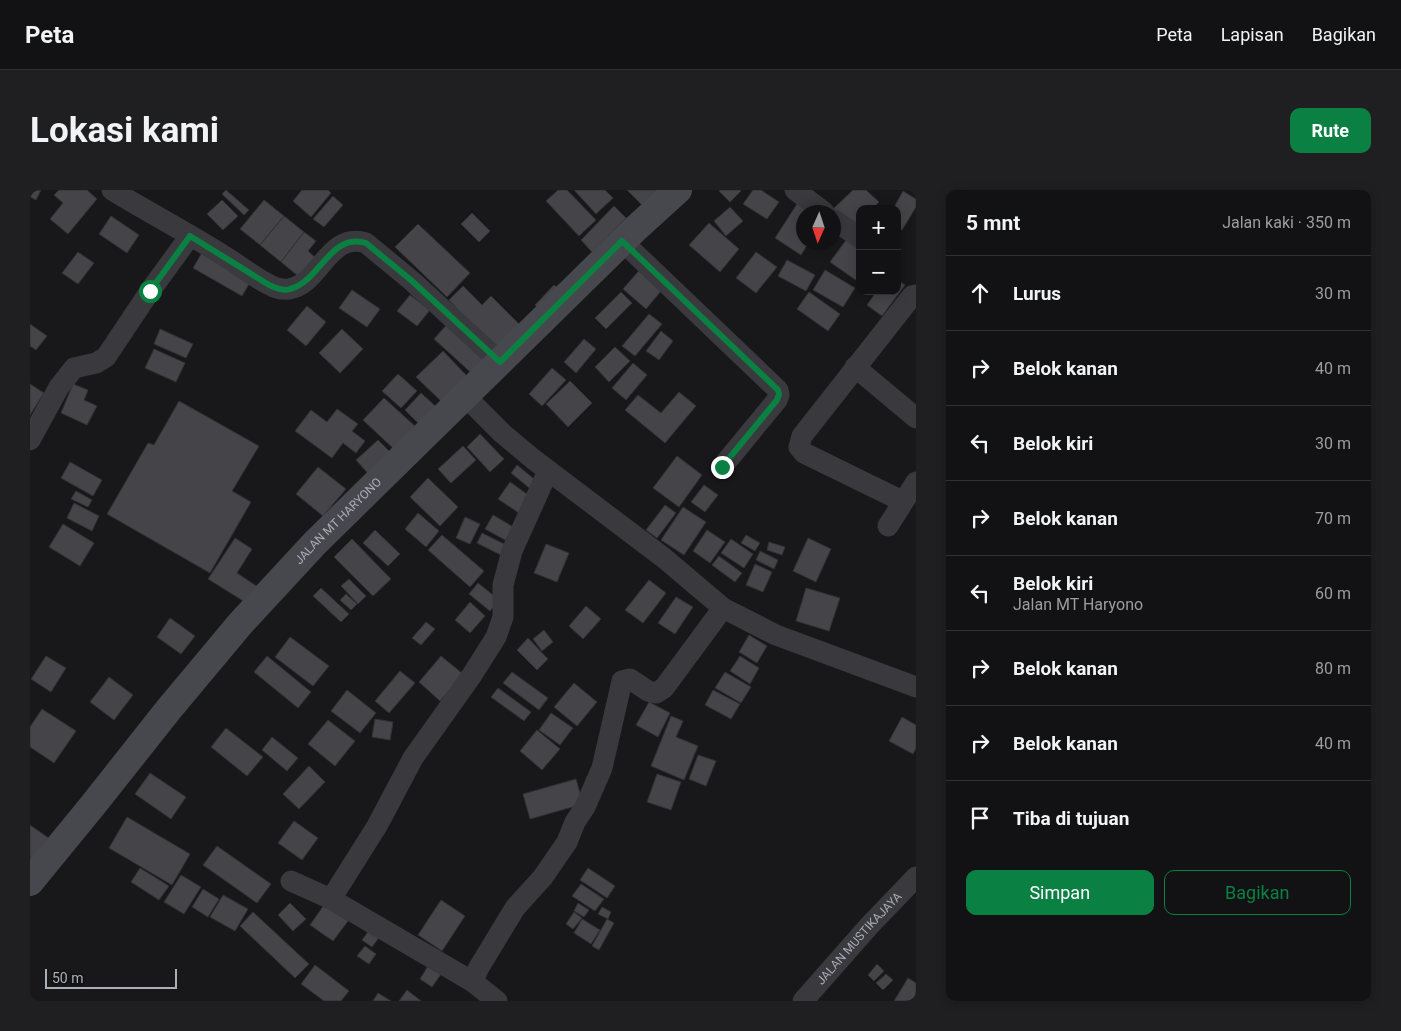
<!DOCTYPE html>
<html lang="id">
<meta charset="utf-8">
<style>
body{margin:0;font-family:Roboto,sans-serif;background:#1f1f21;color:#f1f3f6}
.controls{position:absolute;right:15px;top:15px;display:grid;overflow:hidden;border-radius:10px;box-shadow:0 2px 12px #0003}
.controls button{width:45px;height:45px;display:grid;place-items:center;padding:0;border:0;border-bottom:1px solid #313133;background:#121113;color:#f1f3f6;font:25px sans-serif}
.compass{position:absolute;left:766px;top:15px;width:45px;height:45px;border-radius:50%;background:#121113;box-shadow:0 2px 12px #0003;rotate:183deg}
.scale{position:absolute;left:15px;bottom:12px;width:132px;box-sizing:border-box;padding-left:5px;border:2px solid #abaeb7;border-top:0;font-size:14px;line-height:18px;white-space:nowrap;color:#abaeb7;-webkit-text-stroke:4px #131214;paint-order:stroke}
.stop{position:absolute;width:15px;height:15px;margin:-11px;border:4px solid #0b8043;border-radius:50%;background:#fff}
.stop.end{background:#0b8043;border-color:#fff;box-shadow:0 1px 5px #0008}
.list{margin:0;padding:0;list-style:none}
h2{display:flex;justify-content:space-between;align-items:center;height:65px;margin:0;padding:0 20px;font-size:21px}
h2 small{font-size:16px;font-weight:400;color:#9c9da0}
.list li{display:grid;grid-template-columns:32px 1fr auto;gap:15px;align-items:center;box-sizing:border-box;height:75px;padding:0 20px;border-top:1px solid #313133}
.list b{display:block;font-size:19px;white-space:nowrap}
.list p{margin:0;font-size:16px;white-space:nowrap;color:#9c9da0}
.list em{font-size:16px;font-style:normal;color:#9c9da0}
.actions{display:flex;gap:10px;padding:15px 20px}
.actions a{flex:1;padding:11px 0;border:1px solid #0b8043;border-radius:10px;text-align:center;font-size:18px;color:#0b8043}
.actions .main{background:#0b8043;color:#fff}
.icon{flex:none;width:28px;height:28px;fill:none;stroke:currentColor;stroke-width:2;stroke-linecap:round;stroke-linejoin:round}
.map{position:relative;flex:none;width:886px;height:811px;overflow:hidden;border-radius:10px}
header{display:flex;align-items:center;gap:30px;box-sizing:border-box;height:70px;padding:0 25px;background:#121113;border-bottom:1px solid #313133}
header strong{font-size:24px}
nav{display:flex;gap:28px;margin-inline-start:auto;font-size:18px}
.intro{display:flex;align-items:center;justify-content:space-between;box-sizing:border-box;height:120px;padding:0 30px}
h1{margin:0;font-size:35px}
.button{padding:12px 22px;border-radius:10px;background:#0b8043;color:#fff;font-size:18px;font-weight:700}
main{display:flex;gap:30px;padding:0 30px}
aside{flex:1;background:#121113;border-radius:10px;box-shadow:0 2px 12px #0003}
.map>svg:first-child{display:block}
.building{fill:#454549;stroke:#323235}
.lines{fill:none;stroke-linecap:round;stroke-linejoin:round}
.street{stroke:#39393e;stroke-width:21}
.secondary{stroke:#47484d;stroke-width:28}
.route{stroke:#0b8043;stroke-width:6}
.labels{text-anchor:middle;stroke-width:4;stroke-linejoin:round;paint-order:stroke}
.street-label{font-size:12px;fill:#abaeb7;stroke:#131214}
</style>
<header>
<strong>Peta</strong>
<nav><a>Peta</a><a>Lapisan</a><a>Bagikan</a></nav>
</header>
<div class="intro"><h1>Lokasi kami</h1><a class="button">Rute</a></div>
<main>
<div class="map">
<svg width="886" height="811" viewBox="0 0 886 811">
<rect width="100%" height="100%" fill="#181719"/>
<path class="building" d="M0 0H11L6 10 0 7Z
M29 0H57L67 9 38 44 20 29 33 13 24 5Z
M196 0 219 20 214 25 192 4Z
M272 0H298L301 3 281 27 263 11Z
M528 0H537L566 30 549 46 516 11Z
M544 0H575L583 8 566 24Z
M597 0H628L620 23Z
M690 0H710L711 1 700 12 689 1Z
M723 0H731L749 12 737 29 713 14Z
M823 0H836L849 12 842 19H830V31L820 40 801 21Z
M873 1 886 9V17L872 40 867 37V19H863Z
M303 6 313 15 294 37 283 29Z
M192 10 208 26 193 40 177 24Z
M234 10 254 26 230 55 210 39Z
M769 11 787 22H774V52H779L771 65 745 48Z
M584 16 596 28 562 62 551 50Z
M700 17 713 31 696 46 684 31Z
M442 23 460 41 449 52 431 34Z
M81 26 109 45 97 63 69 44Z
M254 26 274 42 251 72 230 55Z
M679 33 709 59 690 82 659 55Z
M388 34 440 83 417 107 365 57Z
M274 42 286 51 278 61 289 71 273 90 251 72Z
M819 46 830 54V93L800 72Z
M173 61 222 89 212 106 163 78Z
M48 62 64 73 48 94 32 83Z
M726 62 747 77 726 103 706 88Z
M757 70 785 85 776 101 748 86Z
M613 76 636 95 616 119 593 99Z
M795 80 825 98 813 117 783 100Z
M867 90 875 95 852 126 837 115 847 101H867Z
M524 95 531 101 512 121 505 115Z
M433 96 452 115 461 106 496 141 470 166 419 110Z
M322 100 350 119 337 137 309 118Z
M591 102 602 113 576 139 565 128Z
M779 102 810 124 798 141 767 119Z
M380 105 400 120 387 136 367 121Z
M277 116 296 132 276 156 257 140Z
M619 124 632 134 605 166 592 156Z
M420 131 465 170 448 189 404 149Z
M0 134 17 146 6 160 0 156Z
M130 139 163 154 156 168 124 154Z
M312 139 333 159 310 183 289 163Z
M631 141 643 151 629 170 616 161Z
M554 149 566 159 546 183 534 172Z
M585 157 600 171 579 192 565 177Z
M124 159 155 173 146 192 115 178Z
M413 161 438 187 412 212 386 187Z
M603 173 617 185 596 210 582 198Z
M522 178 536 190 512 216 499 204Z
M368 184 387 201 371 218 352 201Z
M540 191 562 213 538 237 516 214Z
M0 194 14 203 0 225Z
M43 194 58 200 54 210 67 216 57 235 31 223Z
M649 202 666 216 635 253 595 220 608 205 631 223Z
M391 203 413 223 396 241 375 220Z
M354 208 386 237 365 260 333 230Z
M149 211 229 256 202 301 221 312 180 383 77 324 118 253 124 255Z
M307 219 328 234 322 241 335 251 326 263 313 253 302 268 265 241 281 220 297 232Z
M450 244 474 269 460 282 437 257Z
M348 250 367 269 344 290 326 270Z
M433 256 446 270 421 293 408 279Z
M647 266 672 285 649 317 623 298Z
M40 272 72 290 63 306 31 288Z
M487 275 509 293 503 301 481 283Z
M288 277 316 299 293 326 266 304Z
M398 288 428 317 410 336 380 307Z
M480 292 501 307 489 323 468 309Z
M674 295 688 305 675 322 661 312Z
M46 301 62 310 58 317 41 309Z
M44 313 69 326 62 341 37 328Z
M635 315 646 323 627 348 616 340Z
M653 317 676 332 654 365 631 350Z
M388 323 409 341 396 357 375 339Z
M463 325 485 338 477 351 455 339Z
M435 327 450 334 440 354 426 348Z
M33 334 64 353 50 376 19 357Z
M345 340 370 364 358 376 333 353Z
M677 340 695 352 680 373 663 361Z
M452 343 476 355 471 365 447 353Z
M412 345 454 381 440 397 398 360Z
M716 345 730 353 725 361 711 353Z
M205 348 222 359 207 383 234 401 223 417 178 389Z
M778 348 801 359 786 392 763 381Z
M322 349 361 389 343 406 304 367Z
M701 349 723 364 714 378 691 363Z
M739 352 755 357 752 365 737 360Z
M516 354 539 363 527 392 504 383Z
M730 361 748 370 744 379 726 370Z
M689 366 712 383 705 392 682 375Z
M725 374 742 382 733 402 716 395Z
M319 389 336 406 328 414 311 396Z
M619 390 636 403 613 433 595 420Z
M448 393 469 410 460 421 439 404Z
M291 398 319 424 311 432 283 406Z
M776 398 810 408 799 441 766 431Z
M316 404 327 414 321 420 310 410Z
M646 407 663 417 645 444 628 433Z
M440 412 455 426 440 443 425 430Z
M556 416 571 429 553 449 539 436Z
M140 428 165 446 151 464 127 447Z
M396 432 405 439 391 455 382 448Z
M514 440 523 452 512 461 503 449Z
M719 445 737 456 727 473 709 462Z
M260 447 299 476 283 496 245 467Z
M498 448 518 469 507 480 487 460Z
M16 466 36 478 21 502 1 489Z
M237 466 281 502 268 518 224 482Z
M411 466 433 484 410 511 389 492Z
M710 466 729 478 720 494 700 481Z
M370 481 385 493 359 523 345 511Z
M482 482 518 508 509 520 473 493Z
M695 482 721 497 711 513 685 498Z
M79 487 103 505 84 530 60 512Z
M544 493 567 512 547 536 524 517Z
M468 498 501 522 494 531 461 507Z
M317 500 346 523 330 543 301 521Z
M683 500 710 514 701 529 675 515Z
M619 512 640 523 628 547 606 535Z
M12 519 46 541 24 573 0 557V537Z
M521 523 543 538 530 555 509 540Z
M641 526 653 531 646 547 668 556 654 590 621 576Z
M872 527 886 535V558L883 564 859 551Z
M345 529 363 532 360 550 342 547Z
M298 530 325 551 305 576 278 554Z
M196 538 233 567 217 586 181 557Z
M507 540 530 559 512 580 490 561Z
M242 547 268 568 257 581 232 560Z
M668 565 686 571 676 596 659 589Z
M279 576 295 592 269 619 253 604Z
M120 583 156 607 141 629 105 604Z
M627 584 651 592 641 620 617 612Z
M546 589 553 614 500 629 493 604Z
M97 627 160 664 142 695 79 658Z
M264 631 288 648 272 670 248 653Z
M0 635 20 649 0 672Z
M187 656 241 694 227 713 173 675Z
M110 678 139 696 129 710 101 692Z
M558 678 585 696 577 708 550 690Z
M151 685 171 697 154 724 134 712Z
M551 694 574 709 565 721 542 706Z
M173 699 189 709 178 727 162 717Z
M193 705 218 719 205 741 180 727Z
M411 710 435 726 412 761 388 745Z
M260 713 276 729 263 741 248 725Z
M548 713 559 720 554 727 544 721Z
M294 715 318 731 303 751 280 735Z
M572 717 581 722 578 729 568 724Z
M223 722 279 774 265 788 210 736Z
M544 722 552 728 543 739 536 734Z
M552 729 570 740 561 754 544 743Z
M577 729 584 733 569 760 562 756Z
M340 739 350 746 342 757 332 750Z
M335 756 346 764 339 774 327 766Z
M847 774 854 781 844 791 838 785Z
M285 775 319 801 311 811H294L271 794Z
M398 776 411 784 402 797 390 789Z
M856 784 863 790 853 800 846 793Z
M878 788 886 793V811H864Z
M377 800 391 811H369Z
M348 803 361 811H343Z"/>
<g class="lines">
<g class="street">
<path d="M82 0C118 22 156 42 191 64 208 74 223 87 240 95 245 98 252 100 259 99 290 95 298 41 336 53L382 91 470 172"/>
<path d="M765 0 794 22"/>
<path d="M804 30 830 48"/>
<path d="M592 51 748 200 749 205 747 210 692 277"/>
<path d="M825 177 886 228"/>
<path d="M435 206 472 243 503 269 634 368 693 418 746 445 886 497"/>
<path d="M0 250 29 197 44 178 66 173 76 167 120 101 160 46"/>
<path d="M872 311 774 263 769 257 772 246 882 106 886 105"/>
<path d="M858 336 886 292"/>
<path d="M261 691 301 709 443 792 467 811"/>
<path d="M301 709 347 636 383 568 442 485 466 447 473 427V395L482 361 518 281"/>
<path d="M443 792 448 779 485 718 513 687 537 652 545 632 555 617 572 578 592 491 600 489 618 501 626 503 634 498 693 418"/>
<path id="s1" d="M773 811 839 736 886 687"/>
</g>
<path class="secondary" id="s2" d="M0 692 63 615 139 519 210 434 285 353 604 40 648 0"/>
</g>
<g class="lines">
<path class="route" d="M120 101 160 46 231 90C239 95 250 102 260 99 290 92 300 42 336 53L382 91 470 172 592 51 748 200 749 204 747 210 692 277"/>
</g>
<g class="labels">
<g class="street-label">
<text dy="4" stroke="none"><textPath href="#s2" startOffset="475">JALAN MT HARYONO</textPath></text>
<text dy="4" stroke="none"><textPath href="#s1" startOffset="84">JALAN MUSTIKAJAYA</textPath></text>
</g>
</g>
</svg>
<div class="controls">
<button>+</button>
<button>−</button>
</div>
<svg class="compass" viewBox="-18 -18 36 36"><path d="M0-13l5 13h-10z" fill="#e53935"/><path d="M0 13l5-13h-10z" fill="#9c9da0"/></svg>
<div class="scale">50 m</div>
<div class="stop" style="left:120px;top:101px"></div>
<div class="stop end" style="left:692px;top:277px"></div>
</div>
<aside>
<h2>5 mnt<small>Jalan kaki · 350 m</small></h2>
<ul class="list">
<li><svg class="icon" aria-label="ahead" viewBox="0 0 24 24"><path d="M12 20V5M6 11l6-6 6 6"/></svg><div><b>Lurus</b></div><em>30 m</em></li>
<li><svg class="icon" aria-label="right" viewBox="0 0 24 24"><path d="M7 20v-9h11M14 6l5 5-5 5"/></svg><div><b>Belok kanan</b></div><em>40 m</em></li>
<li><svg class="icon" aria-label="left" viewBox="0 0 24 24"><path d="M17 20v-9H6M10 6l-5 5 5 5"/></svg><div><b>Belok kiri</b></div><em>30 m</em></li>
<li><svg class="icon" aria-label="right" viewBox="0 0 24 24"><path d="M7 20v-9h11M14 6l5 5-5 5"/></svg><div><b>Belok kanan</b></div><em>70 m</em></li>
<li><svg class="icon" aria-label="left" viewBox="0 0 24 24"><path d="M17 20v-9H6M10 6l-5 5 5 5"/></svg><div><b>Belok kiri</b><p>Jalan MT Haryono</p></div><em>60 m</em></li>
<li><svg class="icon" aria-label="right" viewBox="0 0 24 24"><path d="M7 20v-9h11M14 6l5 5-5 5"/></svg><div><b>Belok kanan</b></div><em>80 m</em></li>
<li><svg class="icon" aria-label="right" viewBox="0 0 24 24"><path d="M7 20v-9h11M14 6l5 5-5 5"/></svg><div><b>Belok kanan</b></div><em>40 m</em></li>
<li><svg class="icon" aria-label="arrive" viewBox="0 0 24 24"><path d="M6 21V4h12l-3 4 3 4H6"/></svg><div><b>Tiba di tujuan</b></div></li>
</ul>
<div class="actions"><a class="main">Simpan</a><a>Bagikan</a></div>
</aside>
</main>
